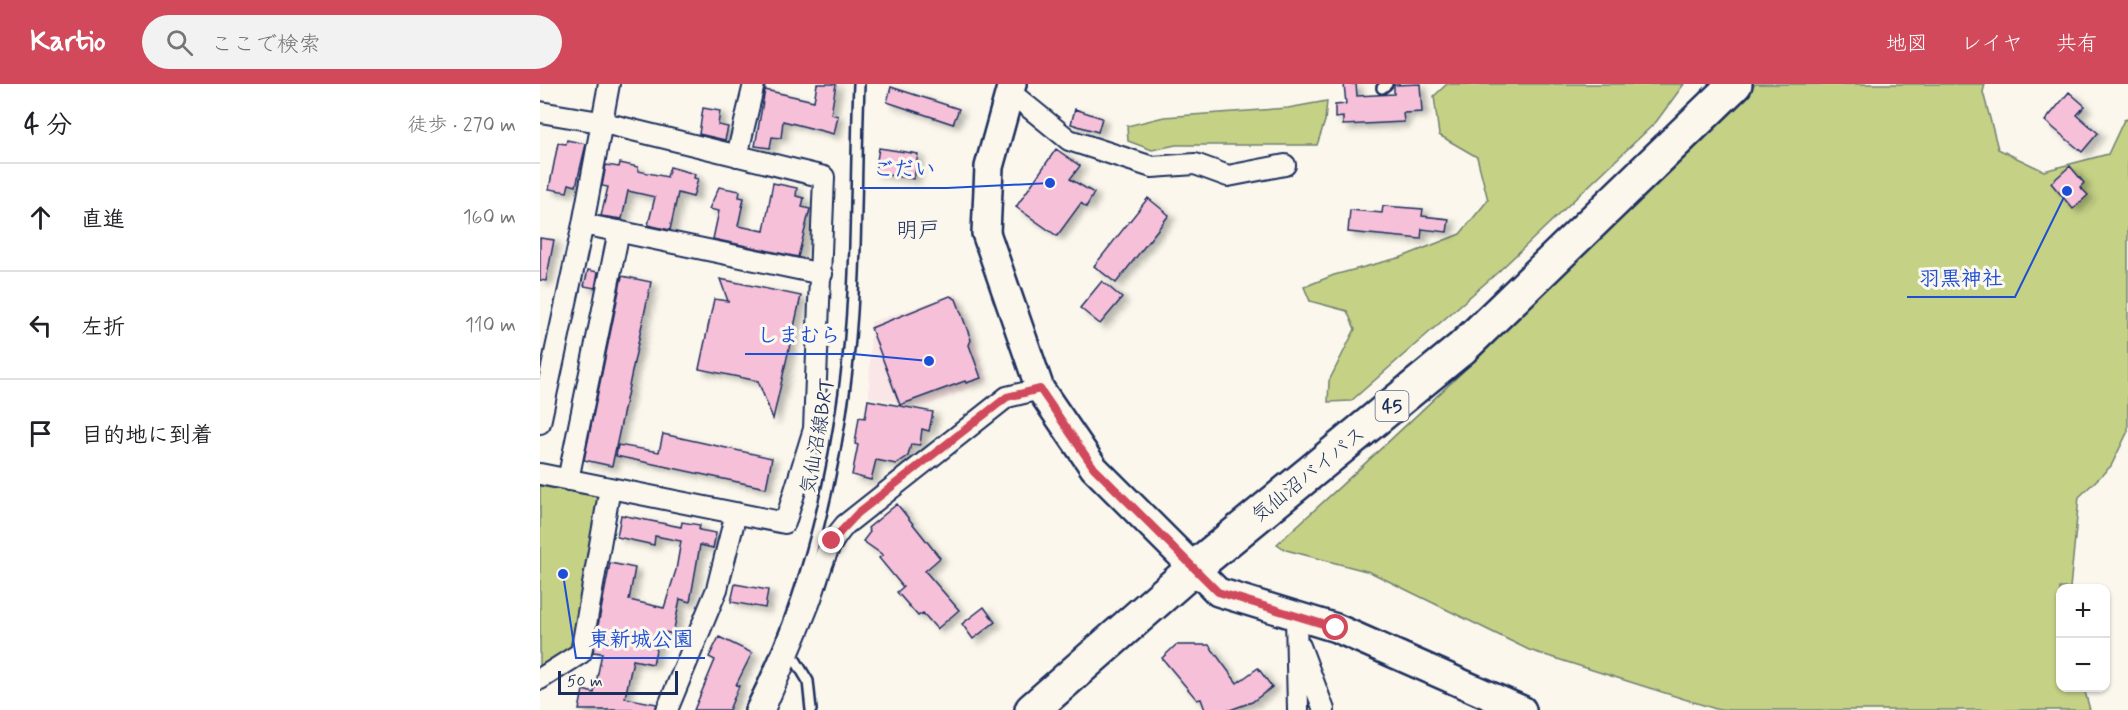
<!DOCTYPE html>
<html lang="ja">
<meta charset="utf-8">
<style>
body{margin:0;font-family:Mynerve,"Klee One",sans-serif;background:#f2f2f2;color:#202124}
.controls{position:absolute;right:18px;bottom:18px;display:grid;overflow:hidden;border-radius:12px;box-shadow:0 2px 4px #0004}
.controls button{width:54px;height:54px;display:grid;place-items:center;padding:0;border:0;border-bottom:2px solid #e0e0e0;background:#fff;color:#202124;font:30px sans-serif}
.scale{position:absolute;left:18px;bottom:15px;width:120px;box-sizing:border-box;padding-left:6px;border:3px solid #1b2f5e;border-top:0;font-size:16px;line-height:21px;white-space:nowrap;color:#1b2f5e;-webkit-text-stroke:4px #fbf7ec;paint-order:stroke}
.stop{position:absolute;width:18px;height:18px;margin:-14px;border:4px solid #d1495b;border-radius:50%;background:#fff}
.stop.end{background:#d1495b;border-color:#fff;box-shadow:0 2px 6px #0008}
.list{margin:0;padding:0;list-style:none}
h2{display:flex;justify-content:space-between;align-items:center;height:78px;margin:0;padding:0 24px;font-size:26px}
h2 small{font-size:20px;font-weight:400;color:#757577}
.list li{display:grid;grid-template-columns:39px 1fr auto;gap:18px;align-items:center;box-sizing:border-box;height:108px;padding:0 24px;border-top:2px solid #e0e0e0}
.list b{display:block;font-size:22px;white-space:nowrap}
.list em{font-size:20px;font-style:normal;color:#757577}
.icon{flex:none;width:33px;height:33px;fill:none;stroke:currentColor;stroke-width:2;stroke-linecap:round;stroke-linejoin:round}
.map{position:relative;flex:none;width:1588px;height:626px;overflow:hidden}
header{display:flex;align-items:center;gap:36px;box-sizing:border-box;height:84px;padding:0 30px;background:#d1495b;color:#fff}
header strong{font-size:28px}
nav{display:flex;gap:33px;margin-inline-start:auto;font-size:21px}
.search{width:420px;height:54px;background:#f2f2f2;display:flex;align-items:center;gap:15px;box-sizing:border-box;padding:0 21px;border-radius:33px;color:#757577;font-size:22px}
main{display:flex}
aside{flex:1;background:#fff}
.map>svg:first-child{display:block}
.built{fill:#fae6e6}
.green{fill:#c5d185;stroke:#708072;stroke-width:1.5}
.building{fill:#f7c0d9;stroke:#1b2f5e;stroke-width:1.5;filter:url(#shadow)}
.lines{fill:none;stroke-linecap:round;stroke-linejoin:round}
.lane-casing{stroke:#1b2f5e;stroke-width:14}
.street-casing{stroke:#1b2f5e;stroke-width:24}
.secondary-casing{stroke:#1b2f5e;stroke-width:32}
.highway-casing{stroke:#1b2f5e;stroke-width:38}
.lane{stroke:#fbf7ec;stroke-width:9}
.street{stroke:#fbf7ec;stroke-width:20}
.secondary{stroke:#fbf7ec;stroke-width:27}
.highway{stroke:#fbf7ec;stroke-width:33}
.route{stroke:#d1495b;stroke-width:8}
.labels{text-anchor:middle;stroke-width:6;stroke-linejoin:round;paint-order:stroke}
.shield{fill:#fbf7ec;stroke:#5e6b89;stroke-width:1.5}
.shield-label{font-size:18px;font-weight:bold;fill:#1b2f5e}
.street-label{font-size:20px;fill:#1b2f5e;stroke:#fbf7ec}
.quarter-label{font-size:22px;fill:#1b2f5e;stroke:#fbf7ec}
.leader{fill:none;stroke:#1d4ed8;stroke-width:2}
.callout-dot{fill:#1d4ed8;stroke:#fbf7ec;stroke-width:2}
.callout-label{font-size:21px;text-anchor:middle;font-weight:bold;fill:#1d4ed8;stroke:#fbf7ec;stroke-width:6;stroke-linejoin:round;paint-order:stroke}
</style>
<header>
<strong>Kartio</strong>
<div class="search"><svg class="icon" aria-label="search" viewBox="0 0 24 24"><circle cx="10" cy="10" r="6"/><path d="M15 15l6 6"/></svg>ここで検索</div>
<nav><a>地図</a><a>レイヤ</a><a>共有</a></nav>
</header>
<main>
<aside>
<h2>4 分<small>徒歩 · 270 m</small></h2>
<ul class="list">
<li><svg class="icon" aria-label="ahead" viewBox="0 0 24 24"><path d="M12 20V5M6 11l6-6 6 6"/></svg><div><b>直進</b></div><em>160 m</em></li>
<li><svg class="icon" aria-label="left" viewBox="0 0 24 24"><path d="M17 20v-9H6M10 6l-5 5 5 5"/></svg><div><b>左折</b></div><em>110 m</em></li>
<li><svg class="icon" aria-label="arrive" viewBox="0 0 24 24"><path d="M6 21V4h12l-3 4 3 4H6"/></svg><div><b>目的地に到着</b></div></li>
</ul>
</aside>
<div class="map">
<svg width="1588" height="626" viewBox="0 0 1588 626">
<defs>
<filter id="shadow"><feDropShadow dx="6" dy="4" stdDeviation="3" flood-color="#0004"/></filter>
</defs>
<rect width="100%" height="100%" fill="#fbf7ec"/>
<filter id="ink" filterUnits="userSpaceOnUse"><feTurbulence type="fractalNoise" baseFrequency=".0167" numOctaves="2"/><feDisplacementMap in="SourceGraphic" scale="12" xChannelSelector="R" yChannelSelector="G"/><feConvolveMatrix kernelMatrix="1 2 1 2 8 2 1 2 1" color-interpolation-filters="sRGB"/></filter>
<g filter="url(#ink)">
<path class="built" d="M417 209 448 296 386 322 329 313 331 238Z"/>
<path class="green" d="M907 0H1144L1116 38 958 188 811 317 788 318 789 297 815 245 807 227 770 217 764 203 794 191 862 173 920 150 948 116 937 73 899 51 894 12Z
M1215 0H1445L1443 8 1458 65 1504 87 1568 70 1584 36 1588 35V347L1571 382 1539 413 1530 504H1520V604H1544L1550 626H1179L989 566 830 488 746 466 737 460C901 312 1060 157 1215 0Z
M787 17 785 37 777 61H636L612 66 588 57 587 42 624 33 748 24Z
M0 402 61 413 30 566 0 584Z"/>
<path class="building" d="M277 0H296L291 30 298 32 294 50 243 37 241 54 232 53 230 64 215 62 225 6 274 17Z
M804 0H816L817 12 854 10V1L880 0 882 28 863 29 864 38 803 41V33L795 34V21L806 20Z
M351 3 419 25 413 40 347 18Z
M1529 8 1545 22 1537 31 1558 49 1542 68 1505 37Z
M163 24 180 27 178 41 188 43 185 56 159 50Z
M535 25 562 34 558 48 531 40Z
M27 56 46 60 36 102 29 100 27 108 9 105 18 59 26 60Z
M339 64 378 70 374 95 335 89Z
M516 65 540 82 530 95 554 109 546 123 541 119 517 152 476 123Z
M80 79 98 83V87L127 93 130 83 155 90 154 94 158 95 153 113 138 109 130 146 108 141 115 113 88 107 82 135 61 132 68 103 62 102 66 81 79 83Z
M1530 82 1544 99 1540 103 1548 111 1533 125 1511 99Z
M233 99 257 104 256 112 264 114 262 123 270 125 258 173 173 155 179 127 169 125 179 103 200 107 199 113 204 114 198 142 224 147Z
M608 114 629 131 576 199 554 182Z
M843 122 883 125 882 132 909 135 907 148 882 145 881 155 808 148 810 126 842 129Z
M0 154 14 156 6 197 0 196Z
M48 186 58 188 55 204 44 202Z
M82 192 111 198 72 382 44 376Z
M180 195 261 212 233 335 218 297 159 285 174 215 188 217Z
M562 197 582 214 560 240 540 224Z
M410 212 416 215 431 256 429 261 441 294 426 299 425 297 360 321 331 244Z
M328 316 393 328 389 347 382 345 380 361 371 360 368 372 356 380 336 376 331 396 312 391 318 361 315 360 319 333 325 334Z
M123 350 232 374 226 404 76 372 78 361 119 368Z
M357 420 400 474 385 487 419 526 397 545 383 529 378 532 357 508 363 503 339 474 343 471 323 457 330 448 328 444Z
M81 431 141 443 142 438 160 441 159 446 176 449 173 464 160 461 150 518 140 515 133 550 120 547 113 580 93 576 85 614 117 620 115 626H39L43 606 54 609 62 569 53 568 70 479 95 484 89 516 124 524 136 486 141 457 115 452 114 461 77 453Z
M195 500 228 506 225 524 191 518Z
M444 523 455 538 433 555 422 540Z
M179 553 212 569 196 601 199 602 189 626H154L175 576 169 573Z
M636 561H669L697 599 718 584 732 603 712 618 690 626H665L661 615 657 616 622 574Z"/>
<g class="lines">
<defs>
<path id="lane" d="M842 4 847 0
M250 567 268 597 271 626
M210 626C261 527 289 419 304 309 318 208 315 102 319 0"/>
<path id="street" d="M470 8 529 56 612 83 655 80 688 92 745 81
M0 28 60 38 284 93 274 345 245 439 0 390
M197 72 214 0
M43 140 282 190
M0 339 43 140 69 0
M28 396 79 147
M756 533 758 626
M760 562 784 626
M0 595 41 569 70 404
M127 626 177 505 196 429
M224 626C239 591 255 556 269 520 281 488 281 469 305 441L467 313 500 305"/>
<path id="secondary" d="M472 0 449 83 446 149 500 305 554 384 678 508 796 544 982 626"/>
<path id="highway" d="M492 626 654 484 922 264 1195 0"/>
</defs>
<use href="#lane" class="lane-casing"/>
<use href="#street" class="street-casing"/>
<use href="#secondary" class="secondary-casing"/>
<use href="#highway" class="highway-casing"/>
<use href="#lane" class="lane"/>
<use href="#street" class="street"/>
<use href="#secondary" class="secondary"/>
<use href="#highway" class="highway"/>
</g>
</g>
<g class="lines" filter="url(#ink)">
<path class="route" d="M292 457 318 429 467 313 500 305 554 384 678 508 796 544"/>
</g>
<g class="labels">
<rect class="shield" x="835.5" y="307" width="33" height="30" rx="4.5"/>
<g class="shield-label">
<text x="852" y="328">45</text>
</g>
<g class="street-label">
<text transform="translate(277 352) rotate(-80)" y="7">気仙沼線BRT</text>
<text transform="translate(768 390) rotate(-39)" y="7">気仙沼バイパス</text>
</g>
<g class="quarter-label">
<text x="378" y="153">明戸</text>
</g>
</g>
<path class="leader" d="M510 99L407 104H320M1527 107L1475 213H1367M389 277L313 270H205M23 490L36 574H165"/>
<g class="callout-dot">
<circle cx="510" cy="99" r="6"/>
<circle cx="1527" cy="107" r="6"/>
<circle cx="389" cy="277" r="6"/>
<circle cx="23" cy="490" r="6"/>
</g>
<g class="callout-label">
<text x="364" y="92">ごだい</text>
<text x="1421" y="201">羽黒神社</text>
<text x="259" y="258">しまむら</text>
<text x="101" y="562">東新城公園</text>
</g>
</svg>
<div class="controls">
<button>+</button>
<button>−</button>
</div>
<div class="scale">50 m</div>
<div class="stop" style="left:796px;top:544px"></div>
<div class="stop end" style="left:292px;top:457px"></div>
</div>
</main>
